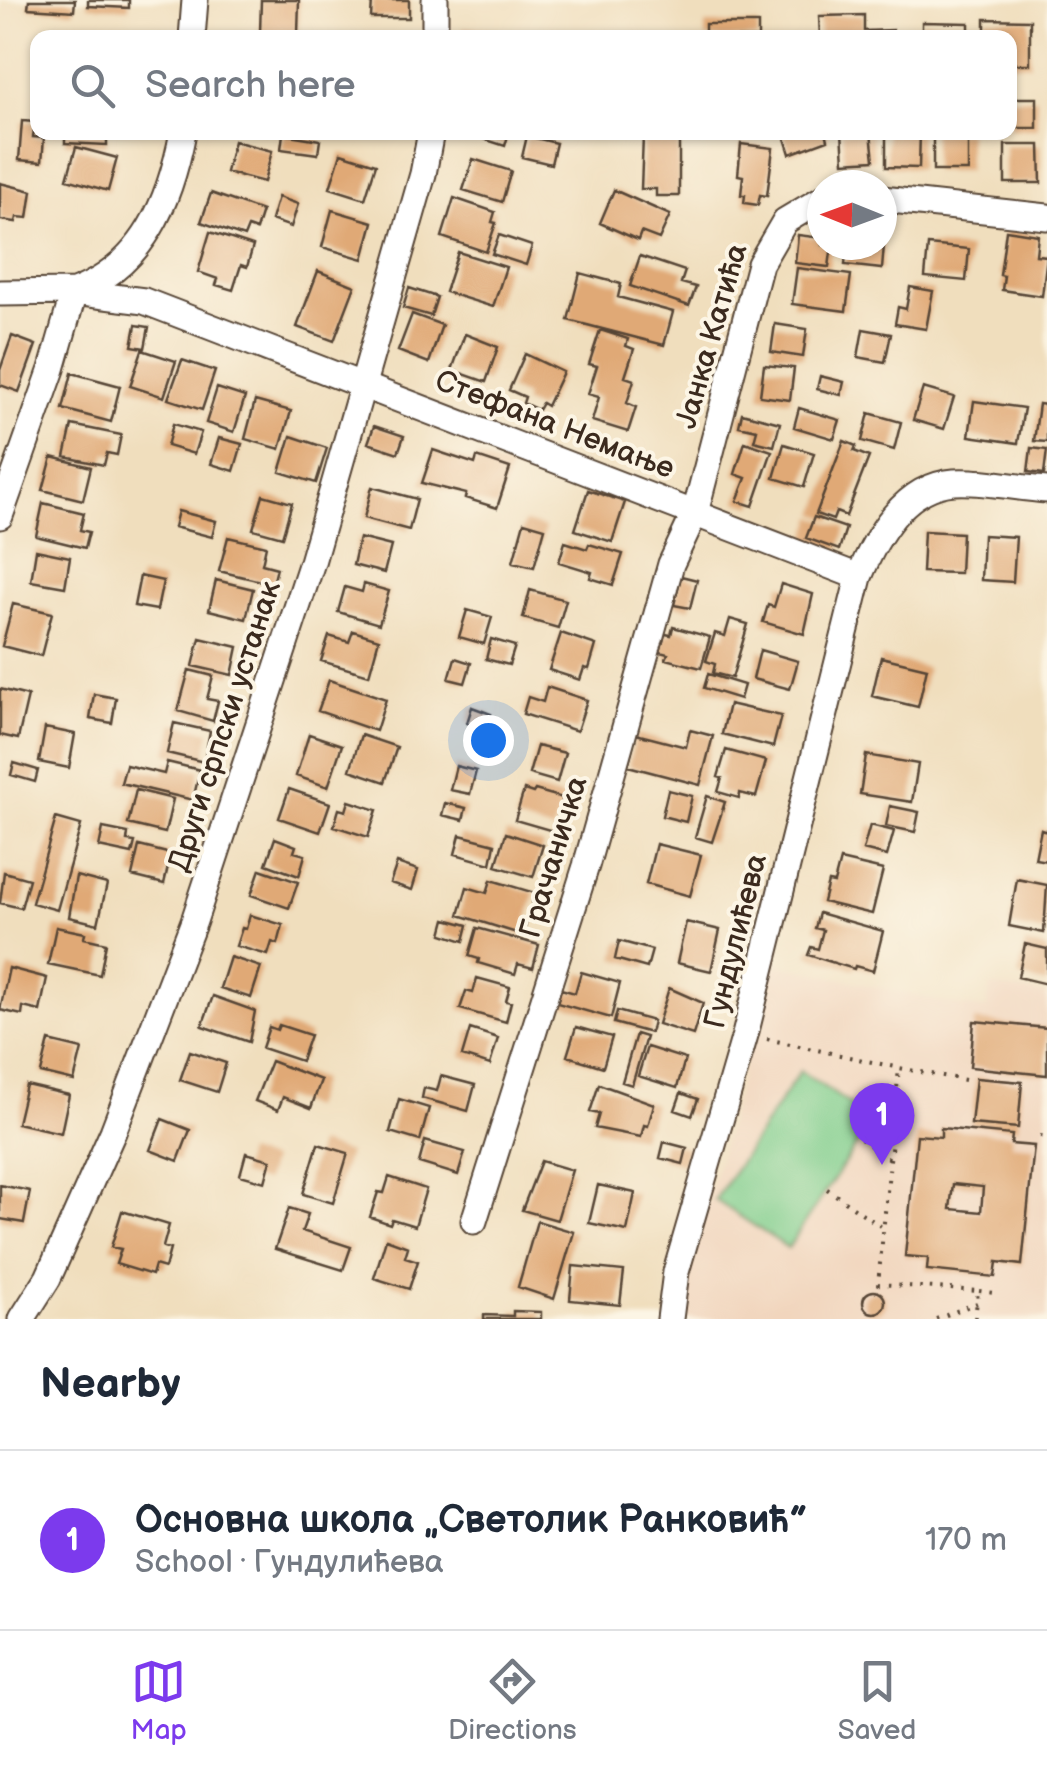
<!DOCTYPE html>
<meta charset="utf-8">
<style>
body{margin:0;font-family:"Balsamiq Sans",sans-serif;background:#f2f2f3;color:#1f2937}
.compass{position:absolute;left:807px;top:170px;width:90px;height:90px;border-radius:50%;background:#fff;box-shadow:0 2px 8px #0004;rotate:271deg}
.you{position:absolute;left:488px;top:740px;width:35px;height:35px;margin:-25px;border:8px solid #fff;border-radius:50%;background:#1a73e8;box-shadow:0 0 0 15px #1a73e833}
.badge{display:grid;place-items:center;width:65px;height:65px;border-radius:50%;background:#7c3aed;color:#fff;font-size:32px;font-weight:700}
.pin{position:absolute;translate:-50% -82px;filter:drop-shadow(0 2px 5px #0008)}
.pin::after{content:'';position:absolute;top:52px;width:35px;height:30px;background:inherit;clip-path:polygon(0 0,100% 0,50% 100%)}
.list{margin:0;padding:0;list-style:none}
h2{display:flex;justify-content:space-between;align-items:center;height:130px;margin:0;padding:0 40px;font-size:42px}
h2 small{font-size:32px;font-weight:400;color:#747a83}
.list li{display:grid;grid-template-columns:65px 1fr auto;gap:30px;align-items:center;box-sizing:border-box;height:180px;padding:0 40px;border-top:2px solid #e0e1e3}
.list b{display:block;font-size:38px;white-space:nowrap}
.list p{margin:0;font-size:32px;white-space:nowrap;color:#747a83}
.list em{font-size:32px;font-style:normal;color:#747a83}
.icon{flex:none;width:55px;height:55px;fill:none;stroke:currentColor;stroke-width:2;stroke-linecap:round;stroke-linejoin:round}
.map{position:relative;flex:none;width:1047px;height:1319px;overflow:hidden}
.search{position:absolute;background:#fff;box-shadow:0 2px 8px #0004;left:30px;right:30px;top:30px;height:110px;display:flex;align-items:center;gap:25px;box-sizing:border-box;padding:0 35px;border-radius:20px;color:#747a83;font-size:38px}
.sheet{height:310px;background:#fff}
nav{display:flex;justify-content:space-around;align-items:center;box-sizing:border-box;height:140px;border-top:2px solid #e0e1e3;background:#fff;font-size:28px;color:#747a83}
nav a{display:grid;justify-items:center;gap:5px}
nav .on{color:#7c3aed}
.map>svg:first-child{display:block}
.built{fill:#f1d5bd}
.green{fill:#80ce8d;stroke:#5e7c56;stroke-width:2.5}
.building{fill:#e0a976;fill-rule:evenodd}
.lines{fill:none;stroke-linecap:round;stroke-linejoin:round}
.minor-casing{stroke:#564536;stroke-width:29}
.path{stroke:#564536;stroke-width:4;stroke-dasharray:2.5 8;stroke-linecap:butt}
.minor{stroke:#fff;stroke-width:25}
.labels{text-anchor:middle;stroke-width:8;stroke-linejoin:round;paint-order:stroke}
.street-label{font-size:30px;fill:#3b2a1e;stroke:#fcf5e5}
</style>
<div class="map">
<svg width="1047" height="1319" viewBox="0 0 1047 1319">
<rect width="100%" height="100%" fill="#fcf5e5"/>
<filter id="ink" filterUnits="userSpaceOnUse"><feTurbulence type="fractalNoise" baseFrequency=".01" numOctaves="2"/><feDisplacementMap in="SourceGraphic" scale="20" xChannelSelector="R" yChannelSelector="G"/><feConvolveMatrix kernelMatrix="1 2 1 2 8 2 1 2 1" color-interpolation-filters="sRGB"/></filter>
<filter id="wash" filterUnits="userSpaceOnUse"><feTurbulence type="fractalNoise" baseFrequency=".0048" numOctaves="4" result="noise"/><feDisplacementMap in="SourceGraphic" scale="40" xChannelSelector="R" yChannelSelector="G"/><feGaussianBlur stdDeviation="2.25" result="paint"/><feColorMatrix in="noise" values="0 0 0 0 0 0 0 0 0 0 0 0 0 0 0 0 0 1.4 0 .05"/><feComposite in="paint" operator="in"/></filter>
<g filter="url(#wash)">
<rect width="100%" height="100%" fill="#f0debd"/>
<path class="built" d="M771 963 960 1006 986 1009 991 986 1047 995V1319H685L689 1272Z"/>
<path class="green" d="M800 1071 873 1120 788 1248 715 1200Z"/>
<g id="blocks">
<path class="building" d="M29 0H75L74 11 28 8Z
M88 0H129V8L88 6Z
M261 0H299L298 34 260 33Z
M372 0H409V18H371Z
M864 15V31L893 30V38H820L819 16Z
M985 19 1030 20V64H1010V38H985Z
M922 22 969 23V38H922Z
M705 24H758V38H705Z
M464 28 498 29V38H464Z
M1010 98H1037V128H1010Z
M22 121 35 122 33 137 44 138 42 162 19 160Z
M65 132H107V145L65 143Z
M475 132H509L505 146 474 136Z
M783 132H826L828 140 790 154Z
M842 132H871L874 160 844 162Z
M886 132H920L919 168 886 167Z
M933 132H968V171H933Z
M283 134 320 140 318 154 281 149Z
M527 136 556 143 551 164 522 157Z
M643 136H679V196H656V189H641Z
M234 141 272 151 264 182 226 172Z
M741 144 773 148 767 196 760 195 758 205 744 203 745 195H741L743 176 738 175Z
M1005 145H1040L1041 183H1005Z
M76 147 117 158 108 191 67 179Z
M341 153 376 164 365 199 330 188Z
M473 159 511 171 502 202 463 190Z
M0 183 32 191 28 218 17 217 16 222 0 220Z
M614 190 670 215 659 239 641 232 638 240 600 223Z
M211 193 262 211 256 230 248 227 244 237 201 222Z
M278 197 298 204 291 227 271 220Z
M454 198 495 212 492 222 496 223 486 252 442 237Z
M332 210 373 222 363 259 322 247Z
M1006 230 1038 235 1036 255 1047 256 1042 296 1002 290 1004 276 1000 275Z
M210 232 253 246 247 267 241 265 233 290 216 285 218 279 198 272Z
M499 235 532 246 526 265 492 254Z
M798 235 822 238V245H832L829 267 795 263Z
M847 245H884L882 269 845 265Z
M928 245 969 249 966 281 925 277Z
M458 252 506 267 493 307 445 292Z
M640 256 685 271 681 283 696 287 689 306 630 286Z
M797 268 851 275 846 311 792 304Z
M318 271 355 286 334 341 297 327Z
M580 273 621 284 618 297 673 312 664 345 568 320Z
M910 287 933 291 926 329 895 324 898 307 906 309Z
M409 288 437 297 431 316 403 308Z
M412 314 442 325 429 363 398 351Z
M775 324 807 329 803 357 771 352Z
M136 325 149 327 145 348 132 346Z
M863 329 891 334 885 362 858 357Z
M600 330 628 339 626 346 634 349 625 377 634 380 627 403 636 407 628 432 592 421 599 397 588 394 597 366 589 364Z
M465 334 498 347 486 382 452 370Z
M12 336 36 345 19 392 0 385V370Z
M142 350 176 361 164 397 130 386Z
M525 354 563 372 547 406 542 403 538 410 523 403 525 397 509 390Z
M182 360 215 371 202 410 168 399Z
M764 365 794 368 790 400 760 396Z
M72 373 120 386 111 422 63 409Z
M820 376 844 382 841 395 817 389Z
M217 388 245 397 234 432 206 423Z
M923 388 954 397 944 429 913 420Z
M255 401 291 411 280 449 245 439Z
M974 401 1024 408 1018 443 969 436Z
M1039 404 1047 405V442L1034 441Z
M799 408 840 420 834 439 794 427Z
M742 413 780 423 774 446 754 441 757 430 739 426Z
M869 413 901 422 894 450 862 441Z
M173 424 201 432 194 454 167 446Z
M72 425 121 435 117 455 107 453 104 465 65 457Z
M374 426 404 436 398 453 368 443Z
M291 436 327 448 316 483 280 472Z
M219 438 242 444 234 471 211 464Z
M844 441 856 446 854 451 869 457 846 516 836 512 833 520 816 514Z
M745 442 772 451 753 506 737 501 746 478 735 474Z
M784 444 814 453 804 487 774 478Z
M1031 448 1047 450 1044 474 1028 472Z
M433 450 475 464 477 457 510 468 497 508 465 498 466 494 422 483Z
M52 457 91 467 83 500 43 490Z
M372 487 417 499 409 530 364 518Z
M588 490 625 502 612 542 575 530Z
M263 495 292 503 282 537 253 529Z
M43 503 84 513 80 530 89 532 85 548 36 536Z
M178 511 216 521 212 537 174 527Z
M814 517 846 528 839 550 806 538Z
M524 522 545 528 534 567 513 562Z
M924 531 962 533 960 573 922 572Z
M983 535 1016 537 1013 582 981 580Z
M228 537 266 546 262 564 277 568 273 584 219 571Z
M359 538 391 546 384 573 353 565Z
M565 542 587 549 589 544 623 554 613 585 590 578 592 572 559 562Z
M36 550 70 557 65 587 31 581Z
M140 576 163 581 157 610 134 606Z
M681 576 697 580 690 608 674 605Z
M216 580 253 589 246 619 209 610Z
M364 584 389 591 379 624 338 612 345 587 362 592Z
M781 584 813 594 804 634 763 622 768 605 774 607Z
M530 590 566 600 558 628 523 618Z
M13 604 52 613 41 656 2 646Z
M467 610 492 617 484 644 459 637Z
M730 619 748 624 732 678 713 673 715 664 706 661 715 633 725 636Z
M673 627 710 637 701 668 666 659 668 654 660 652 665 634 671 635Z
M353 631 379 639 369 675 321 661 329 636 349 642Z
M561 633 596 645 589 669 584 668 580 680 549 670Z
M200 638 238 647 232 675 193 666Z
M491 639 515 646 509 665 486 659Z
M760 650 798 661 790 689 753 679Z
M881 657 927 668 918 707 872 696Z
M455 658 471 663 465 683 449 679Z
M189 670 213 676 207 699 218 701 213 721 178 711Z
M708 674 744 685 740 699 704 688Z
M329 680 386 699 376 731 318 711Z
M547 687 587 700 577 731 523 714 528 697 543 702Z
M0 689 28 696 18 739 0 735Z
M94 694 116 698 112 723 90 719Z
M729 704 781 716 773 747 722 734Z
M472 707 491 714 485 729 467 723Z
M174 723 210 731 204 762 167 753Z
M45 728 75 734 69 768 39 762Z
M690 730 713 736 700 785 628 766 636 734 686 747Z
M309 734 342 745 328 787 296 776Z
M361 735 397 747 385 782 350 770Z
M537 746 565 753 557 782 529 774Z
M726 750 766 761 756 797 740 793 739 798 718 792 722 778 718 777Z
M866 755 918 764 912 802 860 794Z
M167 762 200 770 193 800 121 783 126 765 164 774Z
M14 763 38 770 35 782 11 775Z
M456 766 476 771 470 794 450 790Z
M289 789 330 803 320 832 279 818Z
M136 790 173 799 165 833 128 824Z
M524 790 533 793 535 790 563 798 553 831 515 820Z
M668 790 692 796 686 822 662 816Z
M707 796 725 802 712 842 695 837Z
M349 801 377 810 368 837 334 826 339 809 346 811Z
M445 803 466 808 463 820 442 815Z
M890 806 919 812 915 832 886 826Z
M56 818 81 825 57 910 32 903Z
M870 825 894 831 887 856 863 850Z
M103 828 128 833 127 841 135 842 132 854 99 847Z
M1041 829 1047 831V861L1035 859Z
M506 833 543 845 533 877 496 866Z
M460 835 495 844 491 864 455 854Z
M275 838 296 846 294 852 305 855 299 876 266 864Z
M656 844 701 855 690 896 646 884Z
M139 846 171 854 164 884 132 876Z
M840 860 883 870 872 914 823 902 828 882 834 883Z
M397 863 418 870 412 890 390 883Z
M260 869 298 882 289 908 251 895Z
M4 872 29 879 21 908 0 903Z
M76 876 107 884 98 924 69 917Z
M1017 879 1047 885 1044 933 1009 926Z
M491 880 535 893 523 935 459 915 467 887 487 893Z
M819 913 883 931 873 971 855 966 854 969 808 955 811 947 818 949 823 930 815 928Z
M250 915 283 925 278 944 272 942 268 955 236 946 242 928 246 929Z
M446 919 468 925 464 941 442 934Z
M686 922 720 930 711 971 677 963Z
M56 927 85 933 84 938 106 943 100 975 48 964Z
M477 928 539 945 533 968 518 964 515 974 478 963 479 959 469 956Z
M619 941 652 950 647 968 615 959Z
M1025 944 1047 949V984L1018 977Z
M230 957 261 967 251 998 220 988Z
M9 968 47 978 40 1011 23 1007 22 1015 0 1010Z
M581 972 620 983 611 1018 557 1003 561 989 575 993Z
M477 978 510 987 506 1001 511 1002 506 1022 460 1009 466 991 473 993Z
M669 988 703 1003 693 1035 658 1024Z
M213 996 255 1011 249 1042 202 1026Z
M617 1011 653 1021 650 1033 614 1023Z
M974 1021 1047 1028V1075L970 1067Z
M279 1025 310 1035 301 1061 262 1048 269 1027 277 1030Z
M576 1027 612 1037 603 1067 567 1056Z
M470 1029 498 1038 490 1065 462 1056Z
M636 1034 646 1037 632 1085 622 1082Z
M49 1041 82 1049 74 1081 41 1073Z
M647 1047 685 1059 677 1088 638 1076Z
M190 1051 226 1063 217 1092 180 1080Z
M271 1061 321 1080 311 1108 283 1097 278 1110 255 1101Z
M441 1076 475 1085 468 1111 422 1098 424 1088 437 1091Z
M976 1078 1022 1082 1018 1128 971 1124Z
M599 1084 654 1104 648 1126 644 1125 641 1137 595 1128 599 1114 590 1112Z
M26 1085 69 1095 61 1133 17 1123Z
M681 1093 698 1099 692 1116 675 1110Z
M399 1099 429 1108 420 1141 390 1132Z
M162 1119 190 1130 178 1161 150 1150Z
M941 1128 1012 1135 1011 1144 1034 1146 1022 1265 997 1262 995 1277 927 1270 928 1258 905 1256 917 1135 941 1137ZM953 1184 983 1187 981 1212 950 1209Z
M425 1141 465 1152 458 1175 419 1163Z
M664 1142 687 1148 683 1164 660 1158Z
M318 1144 348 1153 333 1203 303 1194Z
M246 1153 271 1160 265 1182 240 1175Z
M541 1161 572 1170 557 1220 522 1210Z
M389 1177 426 1189 415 1226 392 1219 390 1224 370 1217 378 1192 384 1193Z
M0 1185 30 1191 24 1223 0 1219Z
M598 1185 635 1193 627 1231 589 1223Z
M289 1208 308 1214 302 1231 351 1247 343 1270 275 1249Z
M122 1211 169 1225 163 1247 170 1249 165 1268 155 1265 152 1275 116 1264 121 1249 111 1247Z
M537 1221 574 1232 554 1299 518 1287Z
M386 1239 408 1247 405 1257 418 1261 409 1289 374 1278Z
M573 1266 624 1271 620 1305 570 1300Z
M863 1302a11 11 0 1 1 22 0a11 11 0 1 1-22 0Z
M513 1311 541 1312V1319H484V1315L513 1316Z"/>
</g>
</g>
<g filter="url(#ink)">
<use href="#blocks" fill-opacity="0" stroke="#564536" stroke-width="2.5"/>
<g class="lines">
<defs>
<path id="minor" d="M435 0V38
M192 38 195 0
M882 199 1047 217
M0 293 74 292 144 301 859 577C876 536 904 486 954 482 983 480 1017 488 1047 490
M0 516 52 369 74 292C144 266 170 201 183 132
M474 1221 586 866 671 564 695 513 760 264 785 221 822 199
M22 1319 48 1278 113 1132 194 921 312 562 423 174 431 132
M670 1319 676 1272 745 1035 859 577"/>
</defs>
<use href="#minor" class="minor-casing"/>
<path class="path" d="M767 1039 899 1068
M965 1080 899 1068 878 1284 978 1291 975 1319
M873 1120 893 1133
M1040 1136 1047 1137
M861 1139 890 1159
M827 1189 883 1228
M979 1291 994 1293
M936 1319 977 1303"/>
<use href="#minor" class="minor"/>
</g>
</g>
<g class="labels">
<g class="street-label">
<text transform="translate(711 336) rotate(-74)" y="10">Јанка Катића</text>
<text transform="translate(555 424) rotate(21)" y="10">Стефана Немање</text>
<text transform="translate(224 726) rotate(-72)" y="10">Други српски устанак</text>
<text transform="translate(553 857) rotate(-73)" y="10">Грачаничка</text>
<text transform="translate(735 941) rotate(-76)" y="10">Гундулићева</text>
</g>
</g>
</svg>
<svg class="compass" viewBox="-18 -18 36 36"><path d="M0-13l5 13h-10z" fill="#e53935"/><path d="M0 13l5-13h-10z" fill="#747a83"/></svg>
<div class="you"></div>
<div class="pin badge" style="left:882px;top:1165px">1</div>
<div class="search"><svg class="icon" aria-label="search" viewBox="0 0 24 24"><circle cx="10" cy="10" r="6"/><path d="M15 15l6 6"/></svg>Search here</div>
</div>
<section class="sheet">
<h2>Nearby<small></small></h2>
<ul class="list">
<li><span class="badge">1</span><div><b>Основна школа „Светолик Ранковић”</b><p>School · Гундулићева</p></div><em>170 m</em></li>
</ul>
</section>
<nav>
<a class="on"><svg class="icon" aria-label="map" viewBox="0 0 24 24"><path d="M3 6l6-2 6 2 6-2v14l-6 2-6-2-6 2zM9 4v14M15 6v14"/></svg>Map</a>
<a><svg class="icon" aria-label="directions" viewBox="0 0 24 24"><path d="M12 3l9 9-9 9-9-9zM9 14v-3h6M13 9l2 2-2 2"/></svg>Directions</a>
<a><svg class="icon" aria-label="saved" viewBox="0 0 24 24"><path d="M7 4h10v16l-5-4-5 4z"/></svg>Saved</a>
</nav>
